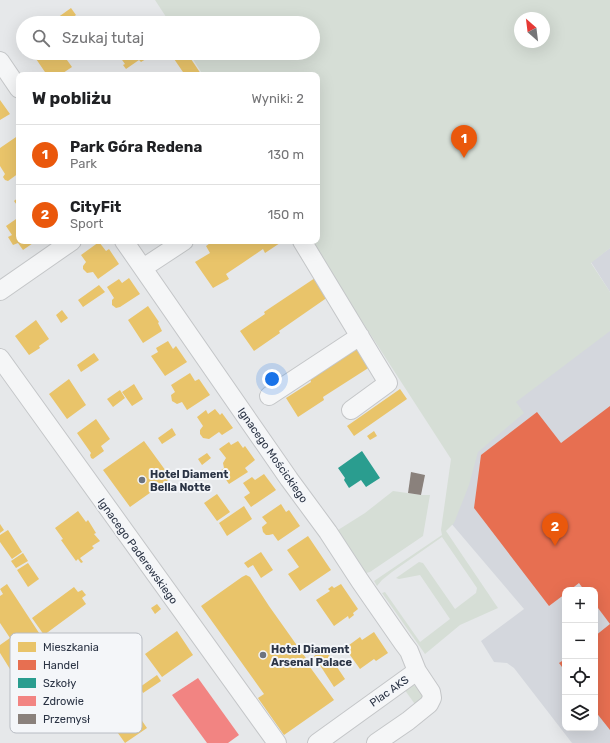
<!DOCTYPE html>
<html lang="pl">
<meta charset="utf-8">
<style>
body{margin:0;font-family:Rubik,sans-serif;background:#f6f6f6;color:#202124}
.controls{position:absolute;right:12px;bottom:12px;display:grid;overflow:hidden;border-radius:8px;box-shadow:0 4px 16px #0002}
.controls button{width:36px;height:36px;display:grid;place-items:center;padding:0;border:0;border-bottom:1px solid #e0e0e0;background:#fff;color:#202124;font:20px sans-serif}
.compass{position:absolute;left:514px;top:12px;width:36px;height:36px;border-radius:50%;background:#fff;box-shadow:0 4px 16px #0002;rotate:332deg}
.you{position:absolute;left:272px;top:379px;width:14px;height:14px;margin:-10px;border:3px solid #fff;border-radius:50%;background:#1a73e8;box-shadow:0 0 0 6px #1a73e833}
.badge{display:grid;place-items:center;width:26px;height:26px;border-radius:50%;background:#ea580c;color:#fff;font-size:13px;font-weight:700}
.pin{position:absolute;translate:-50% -33px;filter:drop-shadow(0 1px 2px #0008)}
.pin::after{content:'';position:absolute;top:21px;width:14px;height:12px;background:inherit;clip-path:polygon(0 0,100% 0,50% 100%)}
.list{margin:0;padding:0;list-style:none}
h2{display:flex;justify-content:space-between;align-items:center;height:52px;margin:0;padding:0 16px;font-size:17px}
h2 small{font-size:13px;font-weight:400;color:#757577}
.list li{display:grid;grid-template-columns:26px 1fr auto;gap:12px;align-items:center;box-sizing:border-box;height:60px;padding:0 16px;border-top:1px solid #e0e0e0}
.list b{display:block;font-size:15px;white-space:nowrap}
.list p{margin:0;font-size:13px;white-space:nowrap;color:#757577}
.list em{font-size:13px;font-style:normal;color:#757577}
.icon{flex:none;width:22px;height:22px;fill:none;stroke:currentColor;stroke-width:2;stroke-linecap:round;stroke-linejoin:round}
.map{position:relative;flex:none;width:610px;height:743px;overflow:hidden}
.search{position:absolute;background:#fff;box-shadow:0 4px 16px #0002;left:16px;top:16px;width:304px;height:44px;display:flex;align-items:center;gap:10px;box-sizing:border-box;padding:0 14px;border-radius:22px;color:#757577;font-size:15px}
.panel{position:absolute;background:#fff;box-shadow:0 4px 16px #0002;left:16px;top:72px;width:304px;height:172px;border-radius:8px}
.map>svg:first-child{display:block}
.built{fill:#d4d7dd;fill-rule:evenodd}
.green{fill:#d6ded6;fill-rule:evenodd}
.homes{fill:#e9c46a}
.shops{fill:#e76f51}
.schools{fill:#2a9d8f}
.health{fill:#f28482}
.industry{fill:#8a817c}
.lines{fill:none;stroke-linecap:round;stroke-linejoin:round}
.minor-casing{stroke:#c4c6c8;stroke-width:20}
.minor{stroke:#f5f6f7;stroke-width:18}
.poi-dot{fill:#6c737f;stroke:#f4f6f9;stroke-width:1.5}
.labels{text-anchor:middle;stroke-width:4;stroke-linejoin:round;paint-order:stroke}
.street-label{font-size:11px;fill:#2b3445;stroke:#f4f6f9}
.poi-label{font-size:11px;font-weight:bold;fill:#2b3445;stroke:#f4f6f9;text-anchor:start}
.key{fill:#f4f6f9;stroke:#b8bcc3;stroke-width:1}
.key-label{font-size:11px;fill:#2b3445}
</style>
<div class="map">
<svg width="610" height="743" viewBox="0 0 610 743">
<rect width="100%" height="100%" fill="#e6e8ea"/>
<path class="built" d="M610 248V292L591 262Z
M610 303V743H572L514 668 507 663 494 662 481 641 524 609 450 522 464 444ZM565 590H595V728H565Z"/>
<path class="green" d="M155 0H610V248L591 263 610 292V331L516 402 524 413 478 452 469 485 454 523 446 531 498 608 460 625 425 654 382 593 385 592 420 642 450 619 420 575 399 579 396 578 419 562 423 563 455 609 476 593 477 588 442 537 392 572 382 580 377 586 374 581 442 535 441 530 451 459 310 241H317V75H203L189 53H313V23H170ZM520 18H544V42H520Z
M393 491 421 495H430L423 536 370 572 366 573 363 569V568L338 530 365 513Z
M412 685 419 687 423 696 417 707 404 689Z"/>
<path class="homes" d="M71 8 76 15 65 23H61L57 18Z
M162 16 167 23H161L158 19Z
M120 18 122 21 124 19 126 23H114Z
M32 53H62L72 67 60 75H47Z
M117 53H149L151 56 141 62 139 60 126 69 123 65 125 64Z
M170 53H187L201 74 199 75H185Z
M0 100 10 114 0 120Z
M19 135V173L8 181 5 180 3 177 5 174 0 166V148Z
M19 197V208L14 201Z
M19 217V241H36L23 250 18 243 13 245 8 237 12 235 6 226Z
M213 241H279L280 243 265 253 263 249 244 262 226 274 229 279 213 288 195 262 210 253 206 246Z
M99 242 106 251 109 249 119 264 98 279 93 272 87 273 83 269V266L86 262 81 255Z
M129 278 140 294 120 307 116 308 112 305V300L114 298 107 287 119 279 122 283Z
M315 278 328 297 279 331 280 333 254 351 240 331 265 314 264 312Z
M99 285 105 292 83 307 78 300Z
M148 306 159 322 158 323 162 331 143 343 128 320Z
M62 310 68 318 61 323 56 315Z
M36 320 49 339 39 346 40 348 29 355 15 336Z
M168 341 173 349 176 346 187 362 165 376 151 356 158 352 156 348Z
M361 345 373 365 323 397 324 400 298 417 286 398 311 382 310 379Z
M94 353 99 360 81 372 77 365Z
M190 373 195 381 199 379 210 395 187 410 182 402 177 404 172 401 171 395 175 392 171 385Z
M69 379 86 405 67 419 49 394Z
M134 384 143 399 132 406 122 392Z
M400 389 407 399 354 436 347 426Z
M120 390 125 398 113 407 107 399Z
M215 409 220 415 222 413 233 428 222 435 219 432 209 439 203 438 200 434V430L203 426 197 417 206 410 208 414Z
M96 419 110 439 101 446 104 451 93 459 91 458 90 455 91 453 77 433Z
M172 428 176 435 162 444 158 438Z
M374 431 377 436 370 440 367 436Z
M144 441 171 478 130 507 103 470Z
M238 441 243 448 245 446 255 460 245 468 248 472 229 484 220 471 224 468 223 463 226 458 219 449 229 442 231 445Z
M207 453 211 458 202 465 198 459Z
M264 474 276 490 251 507 244 497 250 493 243 483 252 477 255 480Z
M217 494 230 512 217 521 204 503Z
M281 504 286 512 289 510 300 526 278 541 273 534 269 535H266L263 532 262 527 267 523 262 517Z
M244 506 252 519 227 536 219 523Z
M78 511 86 522 88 520 96 533 94 534 100 541 92 546 94 548 80 558 83 562 81 563 78 559 76 561 61 540 63 539 55 528Z
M0 524 4 530 0 533Z
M8 530 22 552 12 559 0 542V535Z
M308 536 331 570 300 591 288 574 299 567 287 550Z
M261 552 273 570 261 578 253 565 248 568 244 563Z
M23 553 28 561 16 568 11 561Z
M28 563 39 579 28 587 17 570Z
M246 575 250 577 269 606 308 661 307 663 334 700 284 735 258 698 264 694 201 606 242 577Z
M7 584 43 639 20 654 27 665 13 674 0 653V645L10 638 0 623V596L3 594 0 589Z
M341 584 358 609 353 613 354 615 349 619 348 616 334 626 316 600 330 591 328 589 332 586 334 588Z
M74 587 78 592 82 590 86 595 82 598 86 604 44 635 32 618Z
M157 604 161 609 155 614 151 608Z
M177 631 193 655 162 677 145 654Z
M374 632 388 653 376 661 374 659 360 669 345 648 360 637 362 640Z
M325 649 345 679 334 687 314 656Z
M108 672 147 728 125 743 86 688Z
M157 675 161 681 143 693 140 687Z"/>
<path class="shops" d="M610 406V624L595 604V590H584L579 583 570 590H565V594L549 606 474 508 481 455 537 412 561 443Z
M610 624V730L595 711V636Z
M565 659V671L559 663Z"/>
<path class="schools" d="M362 451 380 478 366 487 361 480 349 488 344 480 345 478 338 468Z"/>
<path class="health" d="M198 678 239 735 228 743H207L172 695Z"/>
<path class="industry" d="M411 472 425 475 421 495 408 493Z"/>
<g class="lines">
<defs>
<path id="minor" d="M0 61 19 89
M124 241 289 479 328 532 360 581 403 643 409 651 417 671 431 692 432 698 429 704 408 721 376 743
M302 241 388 383 351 410
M143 268 184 241
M0 291 72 241
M0 358 277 743
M269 396 360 336
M317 743 417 671"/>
</defs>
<use href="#minor" class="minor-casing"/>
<use href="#minor" class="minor"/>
</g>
<g class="poi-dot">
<circle cx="142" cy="480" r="4"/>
<circle cx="263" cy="655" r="4"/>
</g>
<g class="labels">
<g class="street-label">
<text transform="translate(273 455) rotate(55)" y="4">Ignacego Mościckiego</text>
<text transform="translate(138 551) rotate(54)" y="4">Ignacego Paderewskiego</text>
<text transform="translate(389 691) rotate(-35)" y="4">Plac AKS</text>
</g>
<g class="poi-label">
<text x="150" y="478">Hotel Diament<tspan x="150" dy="13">Bella Notte</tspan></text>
<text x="271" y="653">Hotel Diament<tspan x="271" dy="13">Arsenal Palace</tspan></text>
</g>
</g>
<rect x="10" y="633" width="132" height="100" rx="6" class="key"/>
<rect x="18" y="642" width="18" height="10" fill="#e9c46a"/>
<rect x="18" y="660" width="18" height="10" fill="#e76f51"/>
<rect x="18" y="678" width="18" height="10" fill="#2a9d8f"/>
<rect x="18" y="696" width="18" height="10" fill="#f28482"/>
<rect x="18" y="714" width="18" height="10" fill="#8a817c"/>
<g class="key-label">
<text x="43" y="651">Mieszkania</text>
<text x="43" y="669">Handel</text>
<text x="43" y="687">Szkoły</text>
<text x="43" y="705">Zdrowie</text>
<text x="43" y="723">Przemysł</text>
</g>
</svg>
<div class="controls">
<button>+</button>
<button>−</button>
<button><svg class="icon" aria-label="locate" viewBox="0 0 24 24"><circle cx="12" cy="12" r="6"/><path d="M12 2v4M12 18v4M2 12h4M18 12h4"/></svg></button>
<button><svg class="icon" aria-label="layers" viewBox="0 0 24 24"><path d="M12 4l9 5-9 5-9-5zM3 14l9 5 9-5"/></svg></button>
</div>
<svg class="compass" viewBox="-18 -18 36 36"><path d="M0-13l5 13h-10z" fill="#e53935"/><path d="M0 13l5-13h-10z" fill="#757577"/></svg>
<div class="you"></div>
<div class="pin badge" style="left:464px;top:158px">1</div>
<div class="pin badge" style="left:555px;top:546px">2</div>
<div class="search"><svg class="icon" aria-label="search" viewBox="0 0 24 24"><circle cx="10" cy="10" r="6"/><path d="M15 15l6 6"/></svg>Szukaj tutaj</div>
<section class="panel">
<h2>W pobliżu<small>Wyniki: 2</small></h2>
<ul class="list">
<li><span class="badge">1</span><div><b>Park Góra Redena</b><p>Park</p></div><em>130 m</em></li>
<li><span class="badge">2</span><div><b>CityFit</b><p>Sport</p></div><em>150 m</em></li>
</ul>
</section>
</div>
